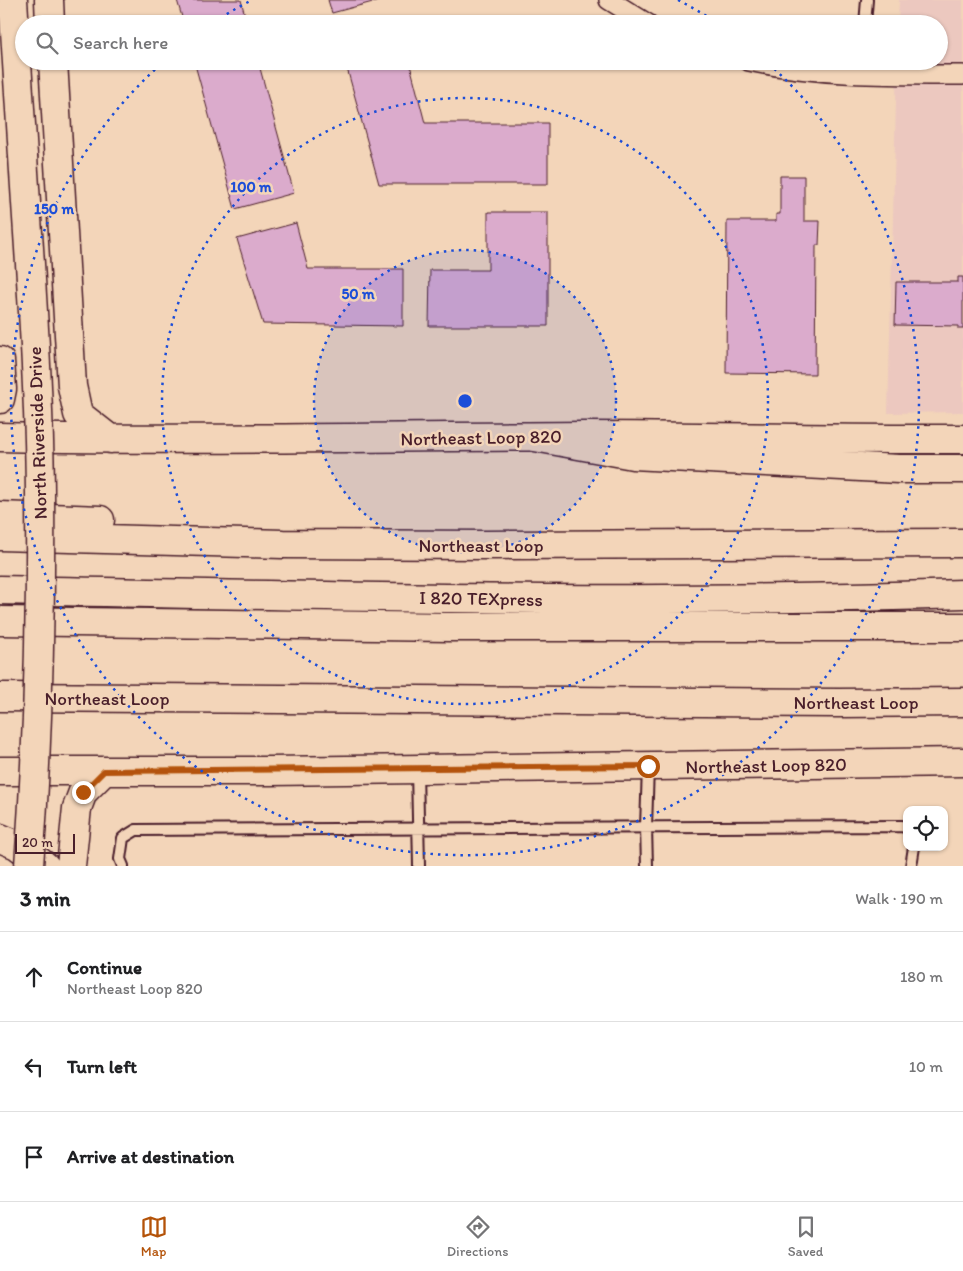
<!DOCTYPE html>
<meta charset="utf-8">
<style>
body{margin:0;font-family:Itim,sans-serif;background:#f6f6f6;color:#202124}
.controls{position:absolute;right:15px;bottom:15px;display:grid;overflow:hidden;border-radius:10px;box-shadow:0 1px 4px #0004}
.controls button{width:45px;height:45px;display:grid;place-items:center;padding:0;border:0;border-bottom:1px solid #e0e0e0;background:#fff;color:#202124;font:25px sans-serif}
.scale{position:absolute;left:15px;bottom:12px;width:60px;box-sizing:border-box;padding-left:5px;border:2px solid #4a1f2b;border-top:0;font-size:14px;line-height:18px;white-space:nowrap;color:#4a1f2b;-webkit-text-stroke:4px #f3d5b9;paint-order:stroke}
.stop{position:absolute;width:15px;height:15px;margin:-11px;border:4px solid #b45309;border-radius:50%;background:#fff}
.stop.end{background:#b45309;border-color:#fff;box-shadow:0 1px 5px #0008}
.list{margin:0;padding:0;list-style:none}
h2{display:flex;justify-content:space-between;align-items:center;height:65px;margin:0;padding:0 20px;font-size:21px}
h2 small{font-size:16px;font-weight:400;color:#757577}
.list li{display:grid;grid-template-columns:32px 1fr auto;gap:15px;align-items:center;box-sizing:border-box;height:90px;padding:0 20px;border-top:1px solid #e0e0e0}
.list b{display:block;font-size:19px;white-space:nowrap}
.list p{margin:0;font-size:16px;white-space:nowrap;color:#757577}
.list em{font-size:16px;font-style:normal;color:#757577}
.icon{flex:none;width:28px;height:28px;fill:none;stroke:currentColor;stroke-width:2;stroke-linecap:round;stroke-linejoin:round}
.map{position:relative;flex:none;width:963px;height:866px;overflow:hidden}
.search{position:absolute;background:#fff;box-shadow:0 1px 4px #0004;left:15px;right:15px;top:15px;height:55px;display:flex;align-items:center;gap:12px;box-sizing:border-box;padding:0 18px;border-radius:28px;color:#757577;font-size:19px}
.sheet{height:335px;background:#fff}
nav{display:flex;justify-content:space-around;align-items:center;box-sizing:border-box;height:70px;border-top:1px solid #e0e0e0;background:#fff;font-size:14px;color:#757577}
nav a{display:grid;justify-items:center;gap:2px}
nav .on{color:#b45309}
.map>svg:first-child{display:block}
.built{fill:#ecc8bf}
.building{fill:#dbabcc;stroke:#4a1f2b}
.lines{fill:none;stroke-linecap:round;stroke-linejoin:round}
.lane-casing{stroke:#4a1f2b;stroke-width:14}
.street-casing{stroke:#4a1f2b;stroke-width:22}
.secondary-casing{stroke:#4a1f2b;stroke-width:31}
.highway-casing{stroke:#4a1f2b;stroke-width:31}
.lane{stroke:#f3d5b9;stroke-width:10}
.street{stroke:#f3d5b9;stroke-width:19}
.secondary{stroke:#f3d5b9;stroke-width:28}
.highway{stroke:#f3d5b9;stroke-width:28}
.secondary-bridge-casing{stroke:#4a1f2b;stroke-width:31;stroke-linecap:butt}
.secondary-bridge{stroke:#f3d5b9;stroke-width:28}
.route{stroke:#b45309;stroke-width:6}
.ring{fill:none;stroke:#1d4ed8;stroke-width:2.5;stroke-dasharray:2.5 5}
.labels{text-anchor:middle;stroke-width:5;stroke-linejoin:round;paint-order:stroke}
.street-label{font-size:19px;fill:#4a1f2b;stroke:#f3d5b9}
.centre{fill:#1d4ed8;stroke:#f3d5b9;stroke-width:2.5}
.ring-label{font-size:15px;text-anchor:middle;font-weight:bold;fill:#1d4ed8;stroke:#f3d5b9;stroke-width:5;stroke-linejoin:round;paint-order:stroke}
</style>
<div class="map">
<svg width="963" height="866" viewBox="0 0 963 866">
<rect width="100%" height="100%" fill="#f3d5b9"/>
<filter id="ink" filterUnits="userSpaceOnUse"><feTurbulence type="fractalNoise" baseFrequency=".02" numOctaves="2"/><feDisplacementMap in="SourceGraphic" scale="10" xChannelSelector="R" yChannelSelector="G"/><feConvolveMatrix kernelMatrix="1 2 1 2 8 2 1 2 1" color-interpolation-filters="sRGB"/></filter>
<g filter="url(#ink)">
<path class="built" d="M899 0H963V412L888 413 897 61H939V24H898Z"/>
<path class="building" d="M177 0H241L247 24H184Z
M328 0H380L332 13Z
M194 61H258L294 193 235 209Z
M345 61H409L425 123H548V184H379Z
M780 176H804V221H820L819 245H816L815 374 726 373 727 221H776V214H780Z
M488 212H548V326H429L430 270H488Z
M296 223 308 269H403V326L263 324 237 239Z
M958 277H963V329H958V326L895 325 896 282H958Z"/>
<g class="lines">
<defs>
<path id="lane" d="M865 24 867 0
M417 770 419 866
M123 866 120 859 123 838 136 830 902 826 907 828
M647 866 646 827 648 767
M911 866 914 847"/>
<path id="street" d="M609 0 648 24
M749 61C819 76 891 75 963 75"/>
<path id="secondary" d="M13 0 23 156
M49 0 50 24
M53 61 72 386 78 414 110 439
M0 361 2 389 0 399
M0 437C195 441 390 437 586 436 711 436 837 440 963 439
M0 771H271L963 762
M0 838 17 845 45 866
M71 866 77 808 83 792 104 771"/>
<path id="highway" d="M535 437 633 455 899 469H963
M0 516 100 520
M0 536 283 544 486 545 963 543
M0 590C321 596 642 605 963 594
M0 621 449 627H963
M0 697 839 703 963 702"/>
</defs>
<use href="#lane" class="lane-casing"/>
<use href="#street" class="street-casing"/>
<use href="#secondary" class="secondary-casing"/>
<use href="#highway" class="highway-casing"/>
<use href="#lane" class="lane"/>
<use href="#street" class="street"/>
<use href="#secondary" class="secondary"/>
<use href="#highway" class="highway"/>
<defs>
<path id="secondary-bridge" d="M23 156C30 268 39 380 40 492 41 617 38 742 29 866"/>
</defs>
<use href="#secondary-bridge" class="secondary-bridge-casing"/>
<use href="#secondary-bridge" class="secondary-bridge"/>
</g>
</g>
<g class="lines" filter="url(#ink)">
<path class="route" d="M83 792 104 771 648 766"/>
</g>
<circle cx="465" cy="401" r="151" fill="#1d4ed8" fill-opacity=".12"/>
<g class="ring">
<circle cx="465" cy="401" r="151"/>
<circle cx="465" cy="401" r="303"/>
<path d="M214 22A454 454 0 0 1 252 0M678 0A454 454 0 0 1 716 22M769 64A454 454 0 1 1 161 64"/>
</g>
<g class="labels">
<g class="street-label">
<text transform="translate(37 433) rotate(-92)" y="7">North Riverside Drive</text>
<text transform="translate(481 437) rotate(-1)" y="7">Northeast Loop 820</text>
<text x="481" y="552">Northeast Loop</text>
<text transform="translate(481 598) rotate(1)" y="7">I 820 TEXpress</text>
<text x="107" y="705">Northeast Loop</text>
<text x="856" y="709">Northeast Loop</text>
<text transform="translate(766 765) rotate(-1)" y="7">Northeast Loop 820</text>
</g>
</g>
<circle cx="465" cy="401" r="8" class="centre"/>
<g class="ring-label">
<text x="251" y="192">100 m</text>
<text x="54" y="214">150 m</text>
<text x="358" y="299">50 m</text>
</g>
</svg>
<div class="controls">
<button><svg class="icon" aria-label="locate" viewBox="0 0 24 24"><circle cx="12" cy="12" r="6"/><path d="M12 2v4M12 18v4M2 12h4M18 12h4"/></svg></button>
</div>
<div class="scale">20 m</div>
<div class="stop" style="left:648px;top:766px"></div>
<div class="stop end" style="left:83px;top:792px"></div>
<div class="search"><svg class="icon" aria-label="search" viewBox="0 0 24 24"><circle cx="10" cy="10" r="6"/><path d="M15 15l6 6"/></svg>Search here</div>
</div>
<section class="sheet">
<h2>3 min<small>Walk · 190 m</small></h2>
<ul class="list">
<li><svg class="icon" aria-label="ahead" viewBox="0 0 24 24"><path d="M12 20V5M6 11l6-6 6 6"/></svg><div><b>Continue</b><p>Northeast Loop 820</p></div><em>180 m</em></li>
<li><svg class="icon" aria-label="left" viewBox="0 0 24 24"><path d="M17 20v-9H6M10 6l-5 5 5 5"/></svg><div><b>Turn left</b></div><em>10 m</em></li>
<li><svg class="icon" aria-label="arrive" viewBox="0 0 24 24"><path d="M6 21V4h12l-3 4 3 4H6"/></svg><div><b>Arrive at destination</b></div></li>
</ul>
</section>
<nav>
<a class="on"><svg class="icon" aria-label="map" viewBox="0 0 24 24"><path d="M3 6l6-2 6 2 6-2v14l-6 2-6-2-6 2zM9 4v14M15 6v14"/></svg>Map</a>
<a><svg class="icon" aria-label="directions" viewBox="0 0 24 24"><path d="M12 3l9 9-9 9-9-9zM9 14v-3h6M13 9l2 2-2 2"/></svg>Directions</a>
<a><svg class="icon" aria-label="saved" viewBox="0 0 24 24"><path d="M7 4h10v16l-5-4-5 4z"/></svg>Saved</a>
</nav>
